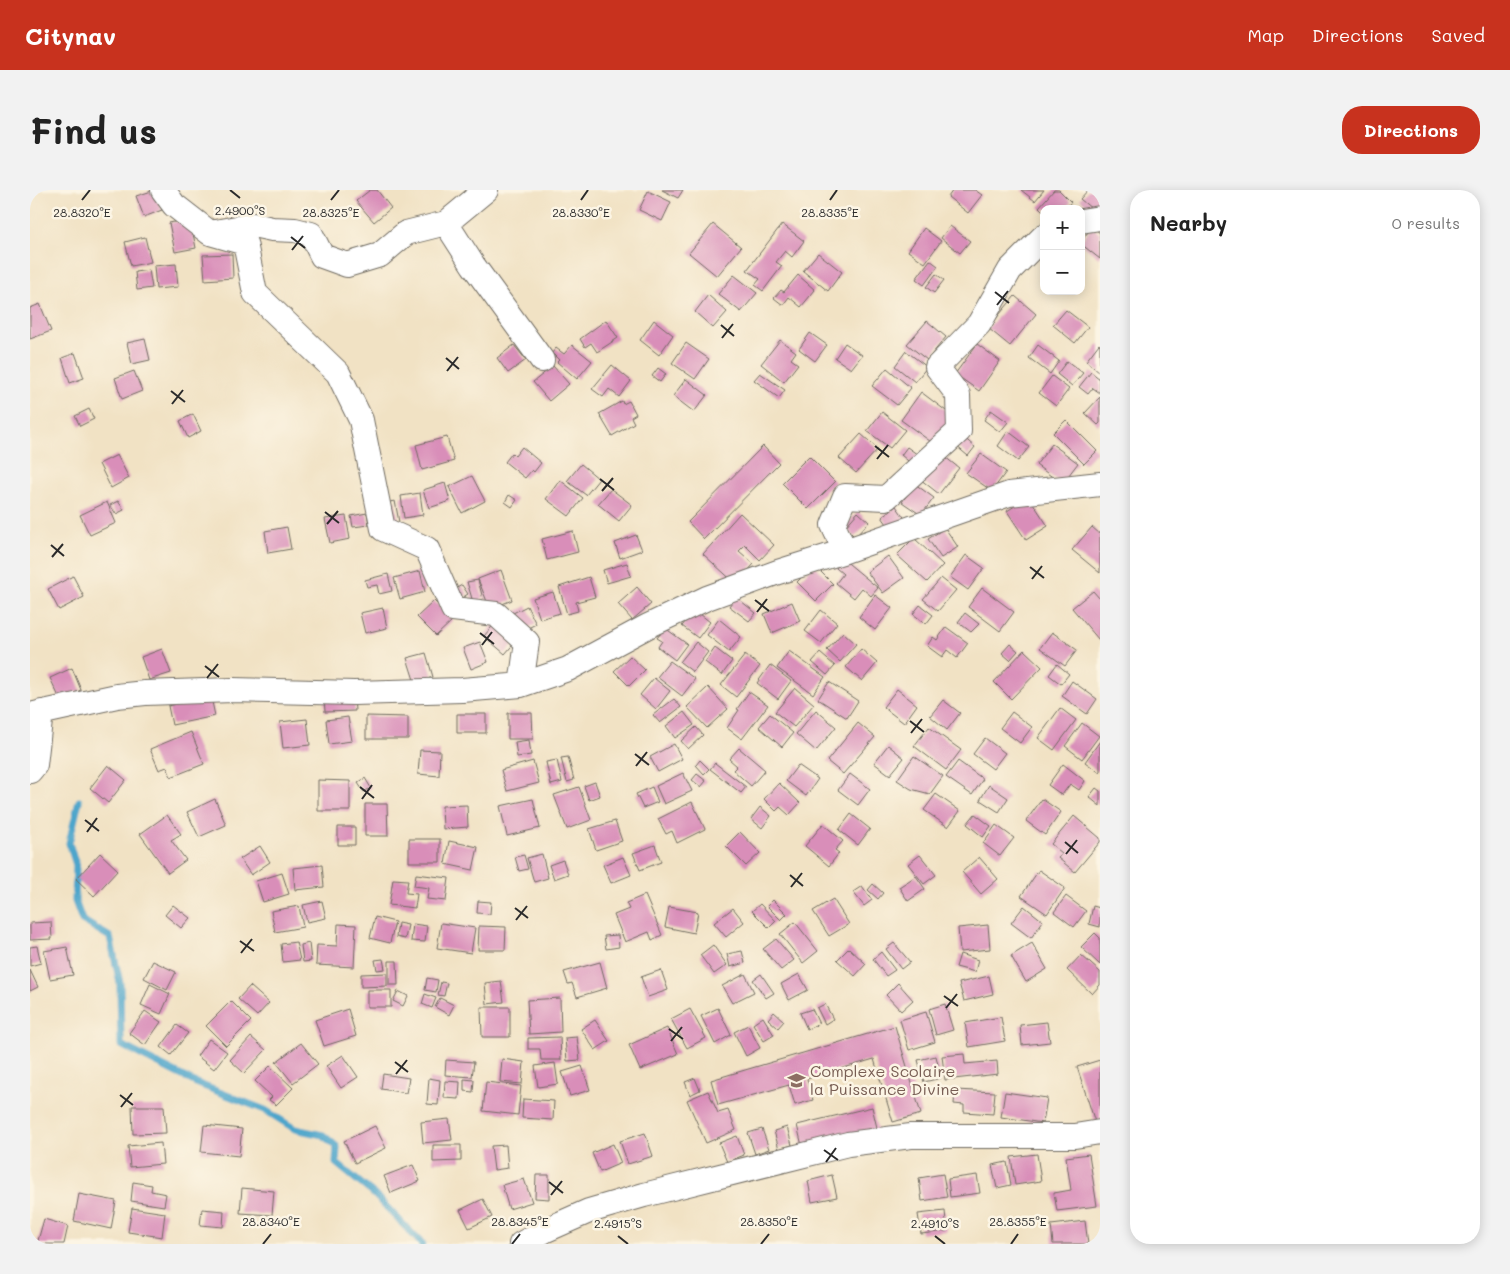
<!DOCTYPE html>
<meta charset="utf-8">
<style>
body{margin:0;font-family:Mali,sans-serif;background:#f2f2f2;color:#222}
.controls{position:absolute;right:15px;top:15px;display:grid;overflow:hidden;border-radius:10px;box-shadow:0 2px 12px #0003}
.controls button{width:45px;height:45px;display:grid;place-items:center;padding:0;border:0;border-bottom:1px solid #e0e0e0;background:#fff;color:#222;font:25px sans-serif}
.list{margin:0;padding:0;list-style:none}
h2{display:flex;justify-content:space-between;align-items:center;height:65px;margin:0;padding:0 20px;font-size:21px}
h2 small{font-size:16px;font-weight:400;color:#767676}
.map{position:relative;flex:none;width:1070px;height:1054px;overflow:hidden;border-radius:20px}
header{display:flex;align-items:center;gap:30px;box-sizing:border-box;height:70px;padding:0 25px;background:#c8321e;color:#fff}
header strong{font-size:24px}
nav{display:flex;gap:28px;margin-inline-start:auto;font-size:18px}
.intro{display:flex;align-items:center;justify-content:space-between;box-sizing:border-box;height:120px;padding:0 30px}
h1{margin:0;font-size:35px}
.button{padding:12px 22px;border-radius:20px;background:#c8321e;color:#fff;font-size:18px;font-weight:700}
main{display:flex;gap:30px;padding:0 30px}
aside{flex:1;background:#fff;border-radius:20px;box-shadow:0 2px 12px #0003}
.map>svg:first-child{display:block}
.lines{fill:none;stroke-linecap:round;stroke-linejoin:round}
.stream{stroke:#4ea5cb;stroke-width:7}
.building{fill:#d98eb9}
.street-casing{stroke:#706b61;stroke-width:26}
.street{stroke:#fff;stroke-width:24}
.ticks{fill:none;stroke:#2b2b2b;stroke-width:2}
.labels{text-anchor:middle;stroke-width:5;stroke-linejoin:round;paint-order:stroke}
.education-label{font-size:16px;fill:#785e54;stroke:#fcf5e5;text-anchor:start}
.ticks-label{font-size:12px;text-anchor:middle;fill:#2b2b2b;stroke:#fcf5e5;stroke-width:5;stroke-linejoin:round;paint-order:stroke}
</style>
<header>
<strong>Citynav</strong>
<nav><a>Map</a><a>Directions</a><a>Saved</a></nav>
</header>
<div class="intro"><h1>Find us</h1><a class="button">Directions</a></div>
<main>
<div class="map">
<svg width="1070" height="1054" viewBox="0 0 1070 1054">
<rect width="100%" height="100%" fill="#fcf5e5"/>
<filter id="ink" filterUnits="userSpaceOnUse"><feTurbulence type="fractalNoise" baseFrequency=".02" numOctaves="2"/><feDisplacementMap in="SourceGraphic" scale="10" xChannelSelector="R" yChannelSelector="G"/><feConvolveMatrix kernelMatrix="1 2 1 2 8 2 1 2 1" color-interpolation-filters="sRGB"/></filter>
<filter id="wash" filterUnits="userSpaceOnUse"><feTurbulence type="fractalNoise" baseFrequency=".0096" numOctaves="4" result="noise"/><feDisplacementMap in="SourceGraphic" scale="20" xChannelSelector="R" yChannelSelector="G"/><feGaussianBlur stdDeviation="1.12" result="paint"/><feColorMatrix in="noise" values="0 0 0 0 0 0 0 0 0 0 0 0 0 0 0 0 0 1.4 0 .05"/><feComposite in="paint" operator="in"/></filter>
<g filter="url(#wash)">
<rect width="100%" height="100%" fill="#f1e2c4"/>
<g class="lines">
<path class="stream" d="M49 611 39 653 46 675 45 711 52 730 80 747 90 793 91 855 166 893 235 920 265 939 293 945 307 957 306 973 345 1005 392 1054"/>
</g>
<g id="blocks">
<path class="building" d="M125 0 132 20 114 27 106 6Z
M340 0H347L361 18 344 32 326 11Z
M632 0H653L648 8Z
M923 0H945L952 5 938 23 918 7Z
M991 0H1014L1005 11Z
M1024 0H1029L1041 12 1035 19H1014V22L1009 17Z
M1058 0H1070V22L1068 24 1050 9Z
M618 1 641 12 632 31 609 20Z
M160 29 166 58 145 62 139 33Z
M683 34 711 57 687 86 659 63Z
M752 34 774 51 762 67 755 61 746 72 752 76 733 101 725 95 730 89 717 80Z
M920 36 940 51 930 63 911 48Z
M1062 37 1070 43V69L1051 54V51Z
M894 38 911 51 895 73 878 61Z
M115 47 121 72 101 76 95 52Z
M788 63 812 82 798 101 773 81Z
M202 64 203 88 175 90 173 65Z
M900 70 908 76 894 95 886 89Z
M146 74 148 97 126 99 124 76Z
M119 80 122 98 107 100 105 82Z
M906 84 914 90 904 103 896 97Z
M704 85 727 103 711 122 688 104Z
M768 85 785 100 771 117 759 107 753 115 744 108 751 100 754 102Z
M678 105 697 122 683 138 665 122Z
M985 106 1006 124 980 156 958 138Z
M10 114 21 141 0 149V118Z
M1036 120 1058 137 1045 153 1023 135Z
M576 130 588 148 567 162 561 153 555 157 550 149Z
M624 130 643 145 629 165 610 150Z
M897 131 916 147 897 170 877 154Z
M780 143 797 155 785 171 769 159Z
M115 149 120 170 102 174 97 153Z
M750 150 766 162 761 169 768 174 754 192 731 174Z
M656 153 679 169 665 189 642 173Z
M815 153 832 165 821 179 805 168Z
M947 154 970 171 949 201 925 184Z
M1069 154 1070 155V183L1056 171Z
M484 155 496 170 478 183 467 168Z
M542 155 562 171 547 189 527 172 529 170 522 163 526 158 534 164Z
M1008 155 1029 171 1020 184 999 168Z
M876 161 897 177 885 192 865 176Z
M45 163 54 188 40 193 32 168Z
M1037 171 1053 183 1042 196 1027 184Z
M582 175 601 191 589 207 579 199 573 207 562 199Z
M523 176 539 194 519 211 503 192Z
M628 178 636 184 630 192 622 186Z
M857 178 881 198 867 215 842 196Z
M104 181 112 201 92 209 85 188Z
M1061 182 1070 189V203L1063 198 1058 204 1049 197Z
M730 183 755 200 749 208 724 190Z
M1022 186 1039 199 1026 216 1009 203Z
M656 189 677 205 664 222 643 206Z
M891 202 924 227 904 254 871 230Z
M1070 207V233L1068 235 1055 223Z
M592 211 593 214 599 211 606 224 601 227 604 233 582 246 569 224Z
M59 219 64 229 50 236 45 226Z
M961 220 978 232 970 242 954 230Z
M852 222 875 240 860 258 837 241Z
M163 224 171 241 158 248 150 231Z
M1036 230 1067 261 1054 274 1023 243Z
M978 241 999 257 988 271 968 256Z
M831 244 848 259 826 283 809 268Z
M932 246 945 257 938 266 925 255Z
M417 247 424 271 392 280 386 255Z
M1022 254 1048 273 1032 294 1006 275Z
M733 256 749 273 674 349 658 332Z
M492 257 511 273 504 282 502 280 495 288 475 272 482 263 485 266Z
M877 257 891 267 884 276 871 265Z
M910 263 929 278 909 304 890 289Z
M951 264 976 282 962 301 936 283Z
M87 265 99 288 81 298 69 274Z
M779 266 805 292 778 319 752 293Z
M551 274 569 289 556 305 537 291Z
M442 286 455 311 432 323 419 297Z
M530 290 553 308 539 326 516 309Z
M415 293 420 311 399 318 393 300Z
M885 294 904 308 891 325 872 312Z
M581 299 602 315 589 331 568 314Z
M390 303 393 325 374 328 371 306Z
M479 305 487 310 482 317 475 312Z
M999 307 1018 336 996 350 977 321Z
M88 311 94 320 86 324 80 315Z
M365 311 369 332 358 335 354 313Z
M77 312 86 333 60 345 50 325Z
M866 316 876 330 862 341 852 327Z
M828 322 839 332 825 347 815 337Z
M337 323 339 335 323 337 321 326Z
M710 323 744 355 730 370 715 355 709 361 724 374 706 394 673 364Z
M316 326 320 349 300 353 295 329Z
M257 337 261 359 238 363 235 341Z
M1062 337 1070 344V383L1042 360Z
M915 338 928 357 911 368 898 349Z
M543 341 548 362 517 370 512 349Z
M606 345 612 360 590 368 585 353Z
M884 348 913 375 897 392 867 365Z
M936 365 954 378 938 400 920 387Z
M858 366 874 388 853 403 837 382Z
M813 369 848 398 841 406 832 398 824 408 806 393 813 384 806 378Z
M597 373 601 386 577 393 573 380Z
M784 375 803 394 786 411 767 392Z
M471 380 482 410 460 419 448 389Z
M390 381 395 402 370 409 364 388Z
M358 384 362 401 349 404 347 395 337 397 335 390Z
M43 386 54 407 29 420 18 399Z
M559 387 565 407 546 412 548 421 537 424 529 397Z
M911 388 926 400 908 421 893 409Z
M448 390 453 409 443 412 437 392Z
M432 395 438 404 430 409 425 399Z
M607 397 621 414 602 430 588 414Z
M952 398 984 422 970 441 938 417Z
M1063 401 1070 409 1069 450 1042 418Z
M523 402 530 423 510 429 503 408Z
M845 405 862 418 845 440 829 427Z
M706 407 726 423 719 431 699 416Z
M404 411 423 430 406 446 387 427Z
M762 412 770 431 742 443 734 424Z
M890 415 903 425 896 434 883 424Z
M497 416 506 434 490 442 481 424Z
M353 418 357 438 335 443 330 423Z
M665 420 680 432 668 448 652 436Z
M791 420 807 433 791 453 775 441Z
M935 423 949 434 941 442 928 432Z
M689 429 711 447 699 462 677 445Z
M466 432 487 450 475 464 454 446Z
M916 437 938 453 927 468 917 460 912 467 897 456 903 447 907 450Z
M635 438 657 454 645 470 628 457 632 451 627 448Z
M813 442 826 454 810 472 797 460Z
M1022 442 1047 460 1035 476 1010 458Z
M450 452 458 472 441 479 433 458Z
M666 452 678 462 663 482 650 472Z
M980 454 988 461 980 470 972 463Z
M685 458 702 471 692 485 675 472Z
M132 459 141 483 119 490 111 467Z
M831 459 847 473 832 491 816 477Z
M994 460 1012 477 981 509 964 492Z
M759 461 795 487 783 504 747 478Z
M396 463 403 487 385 493 377 468Z
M790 463 805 476 797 485 782 472Z
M715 465 730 476 706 507 691 495Z
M600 466 615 480 599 496 584 481Z
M640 471 665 489 652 506 627 487Z
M1027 474 1039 484 1031 494 1019 485Z
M740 475 761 491 748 509 727 493Z
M42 478 51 500 30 509 20 488Z
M624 488 640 501 626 519 610 505Z
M1042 491 1067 509 1057 524 1032 506Z
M799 492 828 511 817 528 788 509Z
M678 497 698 519 677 538 657 517Z
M765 498 784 514 764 537 745 522Z
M867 499 887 515 874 533 853 517Z
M719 502 738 515 712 549 697 538 709 520 707 519Z
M324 505 325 521 295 522 294 506Z
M181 507 185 526 142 535 138 516Z
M644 509 651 517 630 533 623 525Z
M913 510 930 523 917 540 900 526Z
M1030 518 1046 530 1024 560 1008 548Z
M786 520 806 537 786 561 766 544Z
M654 522 664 535 645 548 636 536Z
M982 522 1002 537 990 553 970 538Z
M478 523H502L503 549H478Z
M427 524H456V543H427Z
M740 524 763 543 752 557 729 537Z
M336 526 378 527V549H336Z
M318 527 322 551 299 554 296 530Z
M277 529 280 555 253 558 250 532Z
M828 533 845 547 813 584 797 571Z
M1052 533 1069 546 1052 569 1035 556Z
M666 537 673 545 658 559 651 551Z
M899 537 931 560 916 580 884 556Z
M161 542 174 574 141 587 137 577 129 580 120 559Z
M955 548 975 563 963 579 943 564Z
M499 550 501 565 487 567 485 552Z
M1070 551V583L1055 572Z
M644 554 652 569 628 582 620 567Z
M858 555 874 568 860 585 844 573Z
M709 558 735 580 721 596 703 580 707 576 699 569Z
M390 560 410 561 409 586 388 584Z
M884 566 913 586 900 604 881 599 867 590Z
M538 567 544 590 537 592 531 568Z
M527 570 532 592 521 595 516 572Z
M670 570 679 579 674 584 666 575Z
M503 571 509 593 477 601 471 580Z
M928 571 953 589 942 605 916 587Z
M685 573 716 597 711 603 680 579Z
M1033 574 1055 591 1049 600 1040 594 1032 605 1018 595Z
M78 575 96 590 78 613 60 598Z
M768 575 788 589 776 606 756 591Z
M653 583 662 601 634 614 626 596Z
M667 584 676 591 671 597 662 590Z
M820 584 840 599 828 615 808 600Z
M335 588 341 598 334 602 328 593Z
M288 590 320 591V621H288Z
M565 592 570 606 559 610 554 596Z
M749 593 770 613 759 625 750 617 746 621 734 609Z
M959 595 978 608 969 622 950 610Z
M549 597 561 630 537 639 524 605Z
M622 597 628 612 613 618 606 604Z
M1066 598 1070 601V616L1059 607Z
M906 604 930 621 918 637 894 620Z
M185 609 196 635 169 647 157 622Z
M503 609 510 638 477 646 470 616Z
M1012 609 1031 622 1015 645 996 631Z
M662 612 675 639 647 653 642 641 636 644 628 629Z
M335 614H357L358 646H335Z
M437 615 438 637 413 639 412 616Z
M730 617 741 626 732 638 721 629Z
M821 624 840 639 828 655 809 640Z
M945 624 961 636 953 647 937 634Z
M137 625 151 644 141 650 156 670 138 683 110 644Z
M1044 626 1070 648V652L1045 682 1028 668 1032 663 1021 654Z
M585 631 592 651 566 660 559 639Z
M793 634 813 651 805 660 809 663 799 676 775 656Z
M966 635 984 648 970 666 953 653Z
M308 637H325V655H308Z
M710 642 730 663 716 676 696 656Z
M379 649H410V672H379Z
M419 651 448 657 443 680 415 674Z
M625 655 631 672 610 680 603 663Z
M230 656 240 672 221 685 210 669Z
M70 663 88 680 64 706 46 689Z
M512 664 518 688 504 692 497 668Z
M494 665 498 679 489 681 485 667Z
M890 665 906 685 894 694 878 674Z
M593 667 601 685 581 693 573 675Z
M949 667 968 689 951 704 932 682Z
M533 670 538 684 524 689 519 675Z
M292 675 294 697 265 700 263 678Z
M1009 680 1035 698 1017 724 991 706Z
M252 683 259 704 233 712 226 691Z
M386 684 419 688 416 711 397 709 399 698 384 696Z
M886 686 895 699 878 711 869 697Z
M363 689 378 690 376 703 387 704 385 718 359 715Z
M843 694 853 703 848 709 838 700Z
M832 696 842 710 834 716 823 702Z
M615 705 632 745 622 750 619 742 595 752 584 725 599 719 596 713Z
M1036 706 1056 721 1044 737 1024 722Z
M803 709 819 734 799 746 783 721Z
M743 710 757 724 751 730 737 716Z
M292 711 296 728 277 732 273 715Z
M448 711 461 712 460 724 447 723Z
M730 714 746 731 739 738 722 721Z
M143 715 160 728 151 738 135 725Z
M269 716 273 737 245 742 241 721Z
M994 716 1013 731 1001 748 981 733Z
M1063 716 1070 718V737L1059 734Z
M639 717 668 722 664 743 635 737Z
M703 718 714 732 696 747 684 733Z
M345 727 365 732 360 753 340 748Z
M21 732 22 749 0 750V733Z
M765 732 788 761 773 773 750 744Z
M368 733 378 735 375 749 366 747Z
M411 733 445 738 441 763 407 758Z
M308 734 326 735 324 777 286 775 287 755 307 756Z
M383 734 397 736 395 752 381 751Z
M958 735 960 759 930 762 928 738Z
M449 736 476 737 475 760H448Z
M1065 743 1070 748V775L1051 757Z
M588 745 589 757 576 759 574 746Z
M746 749 764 770 751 780 733 759Z
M266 752 270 770 253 772 251 754Z
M279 753 281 771 273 772 271 755Z
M864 753 880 772 871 779 856 759Z
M1002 753 1017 779 996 792 981 766Z
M683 755 697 775 684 784 670 765Z
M7 756 11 773 0 776V757Z
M37 757 43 785 20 789 14 761Z
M819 758 836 774 825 786 807 770Z
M712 761 715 773 700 777 697 764Z
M851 762 865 780 856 786 843 769Z
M930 764 948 770 945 782 926 777Z
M1051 765 1070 782V795L1062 804 1037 780Z
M353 769 355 779 347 780 345 770Z
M123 771 146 782 137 800 114 788Z
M359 771H367L368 795H359Z
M570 772 577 798 547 807 542 793 538 794 534 782Z
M0 780 8 797 0 801Z
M631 780 638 800 618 807 611 787Z
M357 783V796L331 797V784Z
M715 784 724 802 702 813 692 796Z
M731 784 744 803 736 808 723 790Z
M769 784 778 800 759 810 751 794Z
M959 786 963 804 934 811 929 793Z
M397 788 408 790 406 802 395 800Z
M471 791 474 812 457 814 455 793Z
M411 792 417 793 414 806 408 805Z
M868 793 883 810 871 821 856 805Z
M120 794 140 804 131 824 111 815Z
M220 796 239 813 227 826 208 809Z
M337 800H361V817H337Z
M368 801 378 806 373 816 363 811Z
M395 804 406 808 402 818 392 814Z
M410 808 424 815 419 825 405 817Z
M530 808 531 842 499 844 497 810Z
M201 811 221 831 196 856 176 836Z
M795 814 803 829 795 834 787 818Z
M915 814 923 840 906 845 899 819Z
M451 817H480V847H452Z
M688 818 701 845 685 854 671 826Z
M318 819 326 846 294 856 285 830Z
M660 819 676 848 657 858 641 829Z
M782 819 789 834 777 839 770 823Z
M115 821 131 832 115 855 99 843Z
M744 822 754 831 748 838 738 829Z
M896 822 905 852 879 860 870 830Z
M733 827 744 845 734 851 723 834Z
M971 827 975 851 939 857 935 833Z
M565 830 579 851 565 860 551 839Z
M1017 832 1020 852 992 855 990 835Z
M147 835 158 843 141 865 131 857Z
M718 835 730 858 716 866 704 842Z
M865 836 891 924 863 932 844 869 777 889 783 910 765 915 759 895 688 915 681 890Z
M637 838 648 864 610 880 599 855Z
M221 847 236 860 214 883 200 870Z
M530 847 531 870H511L510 859H498V848Z
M547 847 550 870 537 871 535 848Z
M179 849 197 862 184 879 167 866Z
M271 853 288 874 263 893 246 872Z
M934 864 935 874 967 871 968 884 915 890 912 866Z
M313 865 328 887 311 898 296 876Z
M906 866 911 888 894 892 888 870Z
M472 869 494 872 492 894 470 892Z
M416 870 444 872 442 887 415 885Z
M1070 870V930L1065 932 1047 877Z
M525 873 528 894 508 897 505 876Z
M240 876 263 898 246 915 239 910 242 907 225 891Z
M552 876 560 900 540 906 532 882Z
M353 884 379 888 376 903 351 899Z
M399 888 410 890 408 915 397 914Z
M665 888 670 900 660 905 655 892Z
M434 889 444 890 443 902 434 901Z
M415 891 430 892 429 909 414 908Z
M456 892 491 896 488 925 453 921Z
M925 900 965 902 963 924 934 922V915L924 914Z
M678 901 688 923 698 920 706 940 676 953 657 910Z
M975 902 1017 908 1013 933 971 927Z
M493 909 524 911 523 930 492 928Z
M102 916H134L136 943 103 944Z
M842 917 848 942 773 960 767 935Z
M419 929 422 950 393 953 391 932Z
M174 935 212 939 209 966 171 962Z
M345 936 356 958 325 973 314 951Z
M757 937 762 955 749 959 744 941Z
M732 939 739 959 725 964 718 943Z
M615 943 623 966 598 974 590 951Z
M707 946 714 965 697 972 689 953Z
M131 953 133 974 100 977 98 956Z
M583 954 591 973 570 982 562 963Z
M403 955H431V971L403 972Z
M476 955 478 978 464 980 461 956Z
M1007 964 1011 991 985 995 981 967Z
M1059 964 1067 1016 1027 1021 1024 1003 1041 1000 1036 967Z
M977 972 981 995 967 998 962 975Z
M383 975 390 991 361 1003 354 986Z
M913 984 917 1007 892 1011 889 988Z
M506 985H519V1009L505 1008Z
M802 985 807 1007 782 1012 778 991Z
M947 985 950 1003 920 1007 918 989Z
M494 989 502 1012 479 1019 472 995Z
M103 992 122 995 121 1001 136 1004 134 1016 101 1011Z
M212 998 244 1001 242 1025 210 1023Z
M49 1004 86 1011 81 1039 44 1031Z
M453 1009 462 1027 439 1038 430 1020Z
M102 1018 135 1023 132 1047 98 1042Z
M172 1019 194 1021 193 1037 170 1035Z
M915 1021 917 1041 891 1044 888 1024Z
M14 1029 38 1036 34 1054H7Z
M1055 1031 1058 1054H1023L1021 1035Z"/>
</g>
</g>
<g filter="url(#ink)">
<use href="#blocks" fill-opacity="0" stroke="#706b61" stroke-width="1"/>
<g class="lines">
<defs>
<path id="street" d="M133 0 144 15 180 43 223 35 242 39 265 40 281 44 292 66 317 75 350 65 376 43 416 33 456 0
M1051 31 1070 28
M416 33 443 75 512 170
M180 43 215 53 225 103 308 183 331 230 353 339 397 359 423 419 466 424 497 452 491 495
M815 361 803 335 815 306 856 308 929 241 928 205 907 177 949 134 980 80 1014 46
M0 525 87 506 115 503 203 500 324 503 432 500 491 495 538 479 618 436 677 408 748 382 815 361 979 304 1070 294
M0 581 5 575 11 522
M491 1054 516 1040 559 1021 614 1005 818 954 881 946H1045L1070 942"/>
</defs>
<use href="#street" class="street-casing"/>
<use href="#street" class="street"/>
</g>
</g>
<path class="ticks" d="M200 0 210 8M52 10 60 0M301 10 309 0M551 10 558 0M800 10 807 0M261 47 275 58M262 60 273 46M965 102 979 113M967 115 978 101M691 135 704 146M692 148 703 134M416 168 429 179M417 181 428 167M141 201 155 212M142 214 153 200M845 256 859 267M847 269 858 255M570 289 584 300M572 301 583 288M295 322 309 333M297 334 308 321M21 355 34 366M22 367 33 354M1000 377 1014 388M1002 389 1012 376M725 410 739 421M727 422 737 409M450 443 464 454M452 455 462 442M175 476 189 487M177 488 188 474M880 531 894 542M881 543 892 529M605 564 619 575M606 576 617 562M330 597 344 608M332 609 342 595M55 630 69 641M57 642 67 628M1035 652 1048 663M1036 664 1047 650M760 685 773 696M761 697 772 683M485 718 498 728M486 730 497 716M210 751 224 761M211 763 222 749M914 806 928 816M916 818 927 804M639 839 653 849M641 851 652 837M365 872 378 882M366 884 377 870M90 905 103 915M91 917 102 903M794 960 808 970M796 972 806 958M519 992 533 1003M521 1005 532 991M588 1046 598 1054M905 1046 915 1054M233 1054 241 1044M482 1054 490 1044M731 1054 739 1044M981 1054 988 1044"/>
<defs>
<symbol id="school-bare" viewBox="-9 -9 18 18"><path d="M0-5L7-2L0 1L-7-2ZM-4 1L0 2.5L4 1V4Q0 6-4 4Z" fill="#8d6e63" stroke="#fcf5e5" stroke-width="2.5" paint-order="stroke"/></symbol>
</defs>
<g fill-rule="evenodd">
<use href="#school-bare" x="754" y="878" width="25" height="25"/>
</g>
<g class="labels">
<g class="education-label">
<text x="780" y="887">Complexe Scolaire<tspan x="780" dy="18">la Puissance Divine</tspan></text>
</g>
</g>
<g class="ticks-label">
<text x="210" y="25">2.4900°S</text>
<text x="301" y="27">28.8325°E</text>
<text x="800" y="27">28.8335°E</text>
<text x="52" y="27">28.8320°E</text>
<text x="551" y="27">28.8330°E</text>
<text x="241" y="1036">28.8340°E</text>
<text x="490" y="1036">28.8345°E</text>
<text x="739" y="1036">28.8350°E</text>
<text x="988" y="1036">28.8355°E</text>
<text x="588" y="1038">2.4915°S</text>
<text x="905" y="1038">2.4910°S</text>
</g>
</svg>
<div class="controls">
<button>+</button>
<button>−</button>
</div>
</div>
<aside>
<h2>Nearby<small>0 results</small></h2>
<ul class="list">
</ul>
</aside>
</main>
